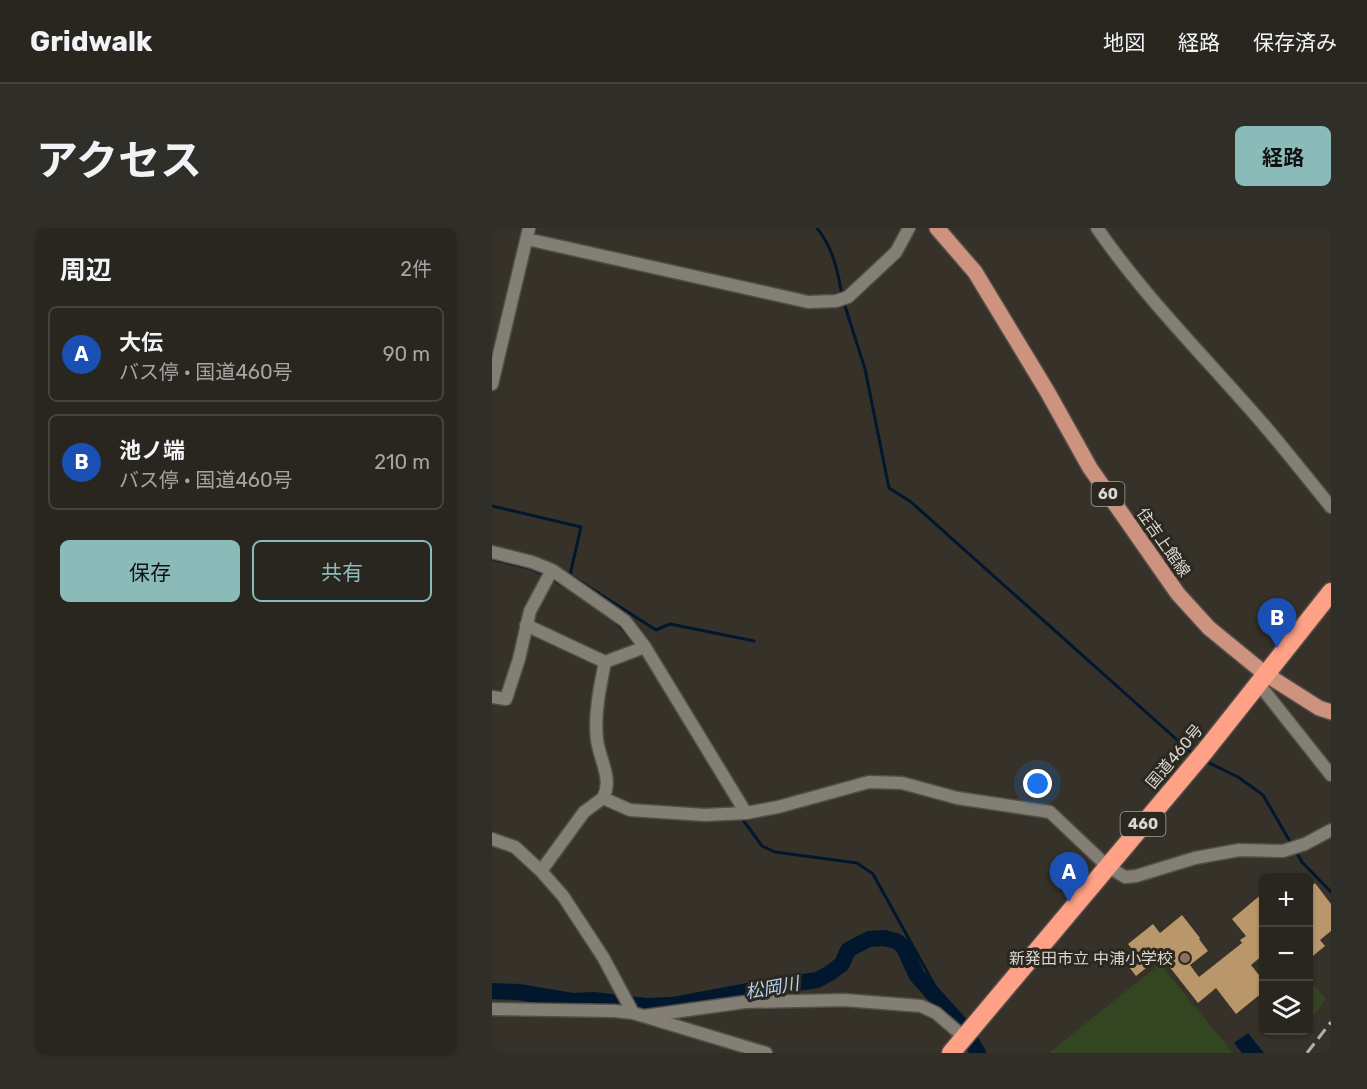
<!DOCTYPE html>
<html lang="ja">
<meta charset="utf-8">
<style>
body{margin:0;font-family:Rubik,"Noto Sans JP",sans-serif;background:#302e28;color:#f1f3f6}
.controls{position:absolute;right:18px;bottom:18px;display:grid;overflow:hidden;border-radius:9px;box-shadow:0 2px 4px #0004}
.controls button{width:54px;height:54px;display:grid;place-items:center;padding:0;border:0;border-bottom:2px solid #44433d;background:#28261f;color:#f1f3f6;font:30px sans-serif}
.you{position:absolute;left:546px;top:556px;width:21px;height:21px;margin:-15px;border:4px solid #fff;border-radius:50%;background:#1a73e8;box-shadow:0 0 0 9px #1a73e833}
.badge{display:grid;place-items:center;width:39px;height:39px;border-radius:50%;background:#8bbbb9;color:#fff;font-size:20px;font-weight:700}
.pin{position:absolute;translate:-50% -50px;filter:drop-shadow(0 2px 3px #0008)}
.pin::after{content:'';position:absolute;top:32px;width:21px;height:18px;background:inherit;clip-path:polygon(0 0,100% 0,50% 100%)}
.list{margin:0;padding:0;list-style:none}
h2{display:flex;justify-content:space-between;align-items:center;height:78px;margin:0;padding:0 24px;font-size:26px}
h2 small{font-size:20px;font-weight:400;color:#a5a5a4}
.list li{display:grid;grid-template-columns:39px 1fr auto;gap:18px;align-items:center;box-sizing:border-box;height:96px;margin:0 12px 12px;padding:0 12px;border:2px solid #44433d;border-radius:9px}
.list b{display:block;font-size:22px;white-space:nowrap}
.list p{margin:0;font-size:20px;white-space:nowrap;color:#a5a5a4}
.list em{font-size:20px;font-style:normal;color:#a5a5a4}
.actions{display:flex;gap:12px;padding:18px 24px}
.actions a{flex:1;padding:14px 0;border:2px solid #8bbbb9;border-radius:9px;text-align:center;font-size:21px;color:#8bbbb9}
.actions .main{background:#8bbbb9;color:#111}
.icon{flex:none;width:33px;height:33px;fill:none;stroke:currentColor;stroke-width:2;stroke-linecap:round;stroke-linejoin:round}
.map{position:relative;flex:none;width:839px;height:825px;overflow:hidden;border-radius:9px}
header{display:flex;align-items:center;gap:36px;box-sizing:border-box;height:84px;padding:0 30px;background:#28261f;border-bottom:2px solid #44433d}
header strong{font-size:28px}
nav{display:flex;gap:33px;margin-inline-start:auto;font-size:21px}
.intro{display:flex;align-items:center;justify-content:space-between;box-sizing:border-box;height:144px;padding:0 36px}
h1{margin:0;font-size:42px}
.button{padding:15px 27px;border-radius:9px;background:#8bbbb9;color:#111;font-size:21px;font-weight:700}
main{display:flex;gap:36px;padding:0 36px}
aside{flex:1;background:#28261f;border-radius:9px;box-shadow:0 2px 4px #0004}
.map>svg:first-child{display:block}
.green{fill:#344621}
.water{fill:#00172e}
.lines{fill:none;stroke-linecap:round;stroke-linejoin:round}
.stream{stroke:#00172e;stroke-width:3}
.river{stroke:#00172e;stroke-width:16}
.building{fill:#b9976b}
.minor-casing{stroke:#524f47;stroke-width:15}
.major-casing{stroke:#524f47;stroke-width:18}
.highway-casing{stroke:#524f47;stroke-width:21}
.minor{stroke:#837f74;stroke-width:12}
.major{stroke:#cd937f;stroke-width:15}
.highway{stroke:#fea186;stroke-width:18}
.rail{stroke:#b0ada6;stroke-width:3;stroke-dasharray:12 6;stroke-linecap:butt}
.education-dot{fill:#8d6e63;stroke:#2c2820;stroke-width:2}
.labels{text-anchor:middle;stroke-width:6;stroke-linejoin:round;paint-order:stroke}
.shield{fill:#2c2820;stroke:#a5a29c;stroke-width:1.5}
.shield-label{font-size:15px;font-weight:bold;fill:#d9d7d1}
.street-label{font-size:16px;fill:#d9d7d1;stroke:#2c2820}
.poi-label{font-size:16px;fill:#d9d7d1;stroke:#2c2820;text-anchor:end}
.water-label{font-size:18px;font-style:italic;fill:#b1d2f6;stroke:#2c2820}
</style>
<header>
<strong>Gridwalk</strong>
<nav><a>地図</a><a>経路</a><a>保存済み</a></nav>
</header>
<div class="intro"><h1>アクセス</h1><a class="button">経路</a></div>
<main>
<aside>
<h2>周辺<small>2件</small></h2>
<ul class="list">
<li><span class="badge" style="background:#1a4fb4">A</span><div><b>大伝</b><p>バス停 · 国道460号</p></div><em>90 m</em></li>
<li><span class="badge" style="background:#1a4fb4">B</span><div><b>池ノ端</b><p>バス停 · 国道460号</p></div><em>210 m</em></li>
</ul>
<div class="actions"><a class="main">保存</a><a>共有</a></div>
</aside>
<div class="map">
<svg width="839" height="825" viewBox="0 0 839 825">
<rect width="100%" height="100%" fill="#363229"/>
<path class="green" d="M668 736 741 825H559L558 824Z
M817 752 834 771 817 793Z"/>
<path class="water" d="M756 805 772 825H750L742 815Z"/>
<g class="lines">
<path class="stream" d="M325 0C341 20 346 43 350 68
M352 75 373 141 397 260 419 274 702 527
M0 278 89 299 78 347 164 402 178 396 262 413
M0 331 37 340 53 347
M59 350 74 359
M123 393 139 410
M713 533 746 549 771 567 800 617
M249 589 270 618 283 624 365 635 381 646 444 760 450 777
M803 622 810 634 839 664"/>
<path class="river" d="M0 763 27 764 80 773 101 772 154 778 180 777 271 760 325 752 338 745 350 736 356 722 377 711 392 710 404 713 411 718 425 748 471 799 486 825"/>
</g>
<path class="building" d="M823 655 839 676V703L828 712 833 718 816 732V661Z
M771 665V727L759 737 771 752V764L744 786 724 760 706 775 669 728 644 748 634 735 645 727 636 716 661 696 668 705 690 687 708 710 707 711 716 723 698 737 707 749 750 715 748 712 754 708 740 691Z"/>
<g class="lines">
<defs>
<path id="minor" d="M605 0C654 71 716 132 772 197 795 224 817 252 839 279
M35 11 316 74 344 73 356 69 404 24 417 0
M0 156 37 0
M0 324 40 334 60 342 133 393 153 419 254 585
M34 397 113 434
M766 455 839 547
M0 469 14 471 27 431 38 383 60 342
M111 570C121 551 108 533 105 512 102 486 108 459 113 434L153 419
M0 611 23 619 49 643 71 668 111 729 141 785
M49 643 92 584 111 570 138 582 213 587 254 585 286 579 377 554 410 555 465 570 558 584 615 638 633 649 644 648 703 630 747 622 791 623 813 616 839 602
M0 781 123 783 141 785 274 825
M153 788 253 774 352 772 429 778 444 785 472 809"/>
<path id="major" d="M445 0 483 44 555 163 598 240 686 366 717 400 772 445 827 480 839 484"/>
<path id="highway" d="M459 825 713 523 839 364"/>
</defs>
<use href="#minor" class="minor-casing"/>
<use href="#major" class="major-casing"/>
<use href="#highway" class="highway-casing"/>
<use href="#minor" class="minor"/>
<use href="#major" class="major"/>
<use href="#highway" class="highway"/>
<path class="rail" d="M815 825 839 794"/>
</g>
<circle class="education-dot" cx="693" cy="730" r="6"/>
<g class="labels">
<g class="shield">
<rect x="599.5" y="254" width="33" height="24" rx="4.5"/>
<rect x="628.5" y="584" width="45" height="24" rx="4.5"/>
</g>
<g class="shield-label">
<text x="616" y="271">60</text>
<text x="651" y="601">460</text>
</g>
<g class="street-label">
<text transform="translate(672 314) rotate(55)" y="6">住吉上館線</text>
<text transform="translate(682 528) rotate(-50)" y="6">国道460号</text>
</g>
<g class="poi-label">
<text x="681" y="736">新発田市立 中浦小学校</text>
</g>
<g class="water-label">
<text transform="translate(280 760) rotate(-10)" y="6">松岡川</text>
</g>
</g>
</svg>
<div class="controls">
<button>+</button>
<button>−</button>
<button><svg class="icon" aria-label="layers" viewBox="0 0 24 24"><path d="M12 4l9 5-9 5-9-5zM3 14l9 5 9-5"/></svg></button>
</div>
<div class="you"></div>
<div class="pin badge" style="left:577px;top:674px;background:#1a4fb4">A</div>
<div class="pin badge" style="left:785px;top:420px;background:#1a4fb4">B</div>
</div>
</main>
